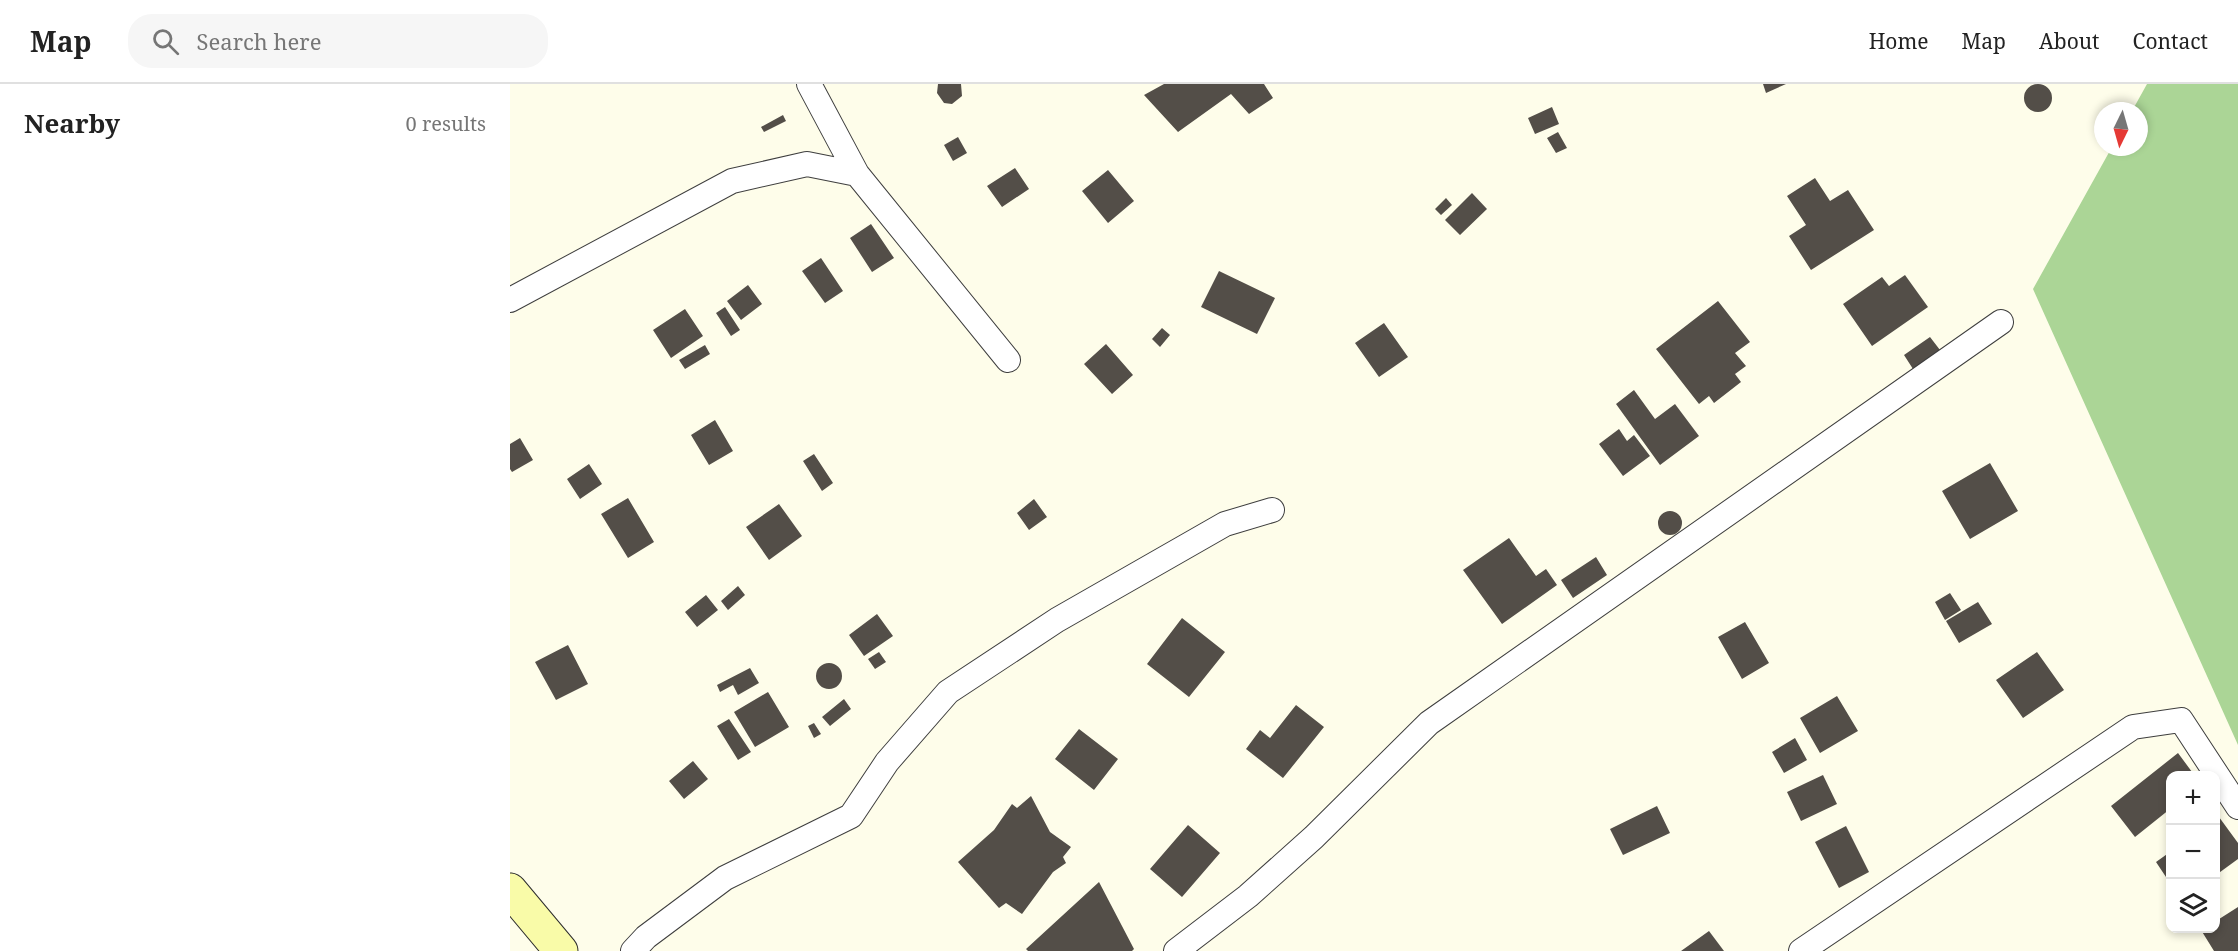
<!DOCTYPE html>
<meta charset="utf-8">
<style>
body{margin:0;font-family:"Noto Serif",serif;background:#f6f6f6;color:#222}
.controls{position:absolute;right:18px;bottom:18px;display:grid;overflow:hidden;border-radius:12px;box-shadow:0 3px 9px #0003}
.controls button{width:54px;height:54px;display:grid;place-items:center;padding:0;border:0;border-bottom:2px solid #e0e0e0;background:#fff;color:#222;font:30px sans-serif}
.compass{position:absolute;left:1584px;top:18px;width:54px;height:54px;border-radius:50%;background:#fff;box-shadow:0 3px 9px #0003;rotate:185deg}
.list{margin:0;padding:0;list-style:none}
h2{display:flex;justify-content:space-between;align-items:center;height:78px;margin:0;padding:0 24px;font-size:26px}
h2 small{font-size:20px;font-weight:400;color:#767676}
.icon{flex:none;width:33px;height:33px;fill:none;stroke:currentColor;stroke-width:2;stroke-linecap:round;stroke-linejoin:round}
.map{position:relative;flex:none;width:1728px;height:867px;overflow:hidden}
header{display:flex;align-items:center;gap:36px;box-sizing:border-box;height:84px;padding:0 30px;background:#fff;border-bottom:2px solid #e0e0e0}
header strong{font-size:28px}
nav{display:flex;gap:33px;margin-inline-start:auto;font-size:21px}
.search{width:420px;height:54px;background:#f6f6f6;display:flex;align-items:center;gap:15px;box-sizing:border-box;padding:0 21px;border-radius:24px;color:#767676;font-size:22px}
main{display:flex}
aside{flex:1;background:#fff}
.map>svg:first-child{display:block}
.forest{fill:#abd596}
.building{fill:#534e48}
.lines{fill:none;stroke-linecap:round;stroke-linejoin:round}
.minor-casing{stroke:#3e3e3e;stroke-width:26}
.secondary-casing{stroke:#2d2d2d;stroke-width:35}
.minor{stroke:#fff;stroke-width:24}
.secondary{stroke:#f9fba8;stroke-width:33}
</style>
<header>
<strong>Map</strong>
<div class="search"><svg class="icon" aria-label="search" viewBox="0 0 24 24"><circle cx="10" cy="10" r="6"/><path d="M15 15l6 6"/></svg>Search here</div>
<nav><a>Home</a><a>Map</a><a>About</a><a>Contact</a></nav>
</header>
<main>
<aside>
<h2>Nearby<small>0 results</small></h2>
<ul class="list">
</ul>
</aside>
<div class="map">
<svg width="1728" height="867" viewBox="0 0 1728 867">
<rect width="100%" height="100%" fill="#fefdea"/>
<path class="forest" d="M1637 0H1728V661L1523 205 1602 63H1629V27H1622Z"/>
<path class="building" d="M1514 14a14 14 0 1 1 28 0a14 14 0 1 1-28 0Z
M428 0H451L452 12 442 20 434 19 427 9Z
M654 0H754L763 14 739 30 721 10 668 48 634 11Z
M1253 0H1276L1256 9Z
M1042 23 1049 40 1025 50 1018 34Z
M273 31 276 37 254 48 251 43Z
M1048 48 1057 64 1046 69 1037 54Z
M448 53 457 69 443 77 434 61Z
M505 84 519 105 492 123 477 102Z
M598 86 624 117 598 139 572 107Z
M1305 94 1320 117 1338 106 1364 146 1301 186 1279 152 1296 141 1277 112Z
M962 109 977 125 950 151 935 136Z
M936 114 942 121 931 131 925 125Z
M361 140 384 174 362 188 340 154Z
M311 174 333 207 315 219 292 187Z
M709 187 765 214 747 250 691 223Z
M1395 191 1418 223 1362 262 1333 220 1372 193 1379 202Z
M238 201 252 220 231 236 217 217Z
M1208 217 1240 258 1225 269 1236 282 1225 290 1231 298 1204 319 1199 312 1189 320 1146 265Z
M215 223 230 246 221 252 206 229Z
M175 225 193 252 161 274 143 246Z
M874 239 898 273 869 293 845 259Z
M652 244 660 251 650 263 642 255Z
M1420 253 1430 266 1403 285 1394 271Z
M596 260 623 291 602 310 574 280Z
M195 261 200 270 175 285 169 276Z
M1124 306 1145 335 1165 320 1189 352 1150 381 1106 320Z
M205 336 223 367 199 381 181 351Z
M1109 345 1117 357 1124 351 1140 372 1113 392 1089 360Z
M10 354 23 376 2 388 0 385V360Z
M304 370 323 399 312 407 293 377Z
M1480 379 1508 427 1460 455 1432 407Z
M79 380 92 400 70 415 57 395Z
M118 414 144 458 118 474 91 430Z
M524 415 537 433 519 446 507 429Z
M269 420 292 452 259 476 236 443Z
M1148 439a12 12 0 1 1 24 0a12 12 0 1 1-24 0Z
M999 454 1026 492 1036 485 1047 501 992 540 953 486Z
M1086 473 1097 491 1063 514 1051 496Z
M228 502 235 511 218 526 211 517Z
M1440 509 1451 526 1435 536 1425 518Z
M196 511 208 526 187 543 175 528Z
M1468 518 1482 540 1449 559 1436 537Z
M367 530 383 552 354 572 339 551Z
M672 534 715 568 679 613 637 580Z
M1235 538 1259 579 1232 595 1208 553Z
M58 561 78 600 46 616 25 578Z
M369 568 376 578 365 585 358 575Z
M1527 568 1554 606 1513 634 1486 596Z
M306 592a13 13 0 1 1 26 0a13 13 0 1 1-26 0Z
M240 584 249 599 228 611 223 601 210 608 207 601Z
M258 608 279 643 245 663 224 628Z
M1327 612 1348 647 1310 669 1290 634Z
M334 615 341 625 320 642 312 633Z
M786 621 814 643 773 694 736 665 750 646 760 654Z
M219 635 241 668 228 676 207 642Z
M304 639 311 650 304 654 298 642Z
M569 645 608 675 584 706 545 675Z
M1285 654 1297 676 1274 689 1262 668Z
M1668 669 1685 692H1660V725L1625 753 1601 722Z
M183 677 198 695 174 715 159 697Z
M1313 691 1327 720 1291 737 1277 708Z
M521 712 540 748 561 763 553 773 556 779 543 788 512 830 496 819 489 824 448 778 484 746 502 720 507 724Z
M1147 722 1160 749 1113 771 1100 745Z
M1709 733 1728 759V775L1706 791V736Z
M678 741 710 769 672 813 640 785Z
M1336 742 1359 788 1329 804 1305 758Z
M1660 768V799L1646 778Z
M589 798 624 865 622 867H518L516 865Z
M1728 823V867H1704L1691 846 1706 844V837Z
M1199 847 1214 867H1171Z"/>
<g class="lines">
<defs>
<path id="minor" d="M299 0 347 90 498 276
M0 216 222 97 297 80 347 90
M123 867 136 853 215 794 341 732 377 678 438 608 547 536 715 440 762 426
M666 867 738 812 804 753 919 639 1491 238
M1291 867 1623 643 1671 636 1728 723"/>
<path id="secondary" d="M0 806 51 867"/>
</defs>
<use href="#minor" class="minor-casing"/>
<use href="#secondary" class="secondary-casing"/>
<use href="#minor" class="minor"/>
<use href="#secondary" class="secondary"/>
</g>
</svg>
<div class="controls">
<button>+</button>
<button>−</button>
<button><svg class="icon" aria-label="layers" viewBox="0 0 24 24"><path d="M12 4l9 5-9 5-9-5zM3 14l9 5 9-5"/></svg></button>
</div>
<svg class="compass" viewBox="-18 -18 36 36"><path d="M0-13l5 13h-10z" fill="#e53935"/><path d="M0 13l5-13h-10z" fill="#767676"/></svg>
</div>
</main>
